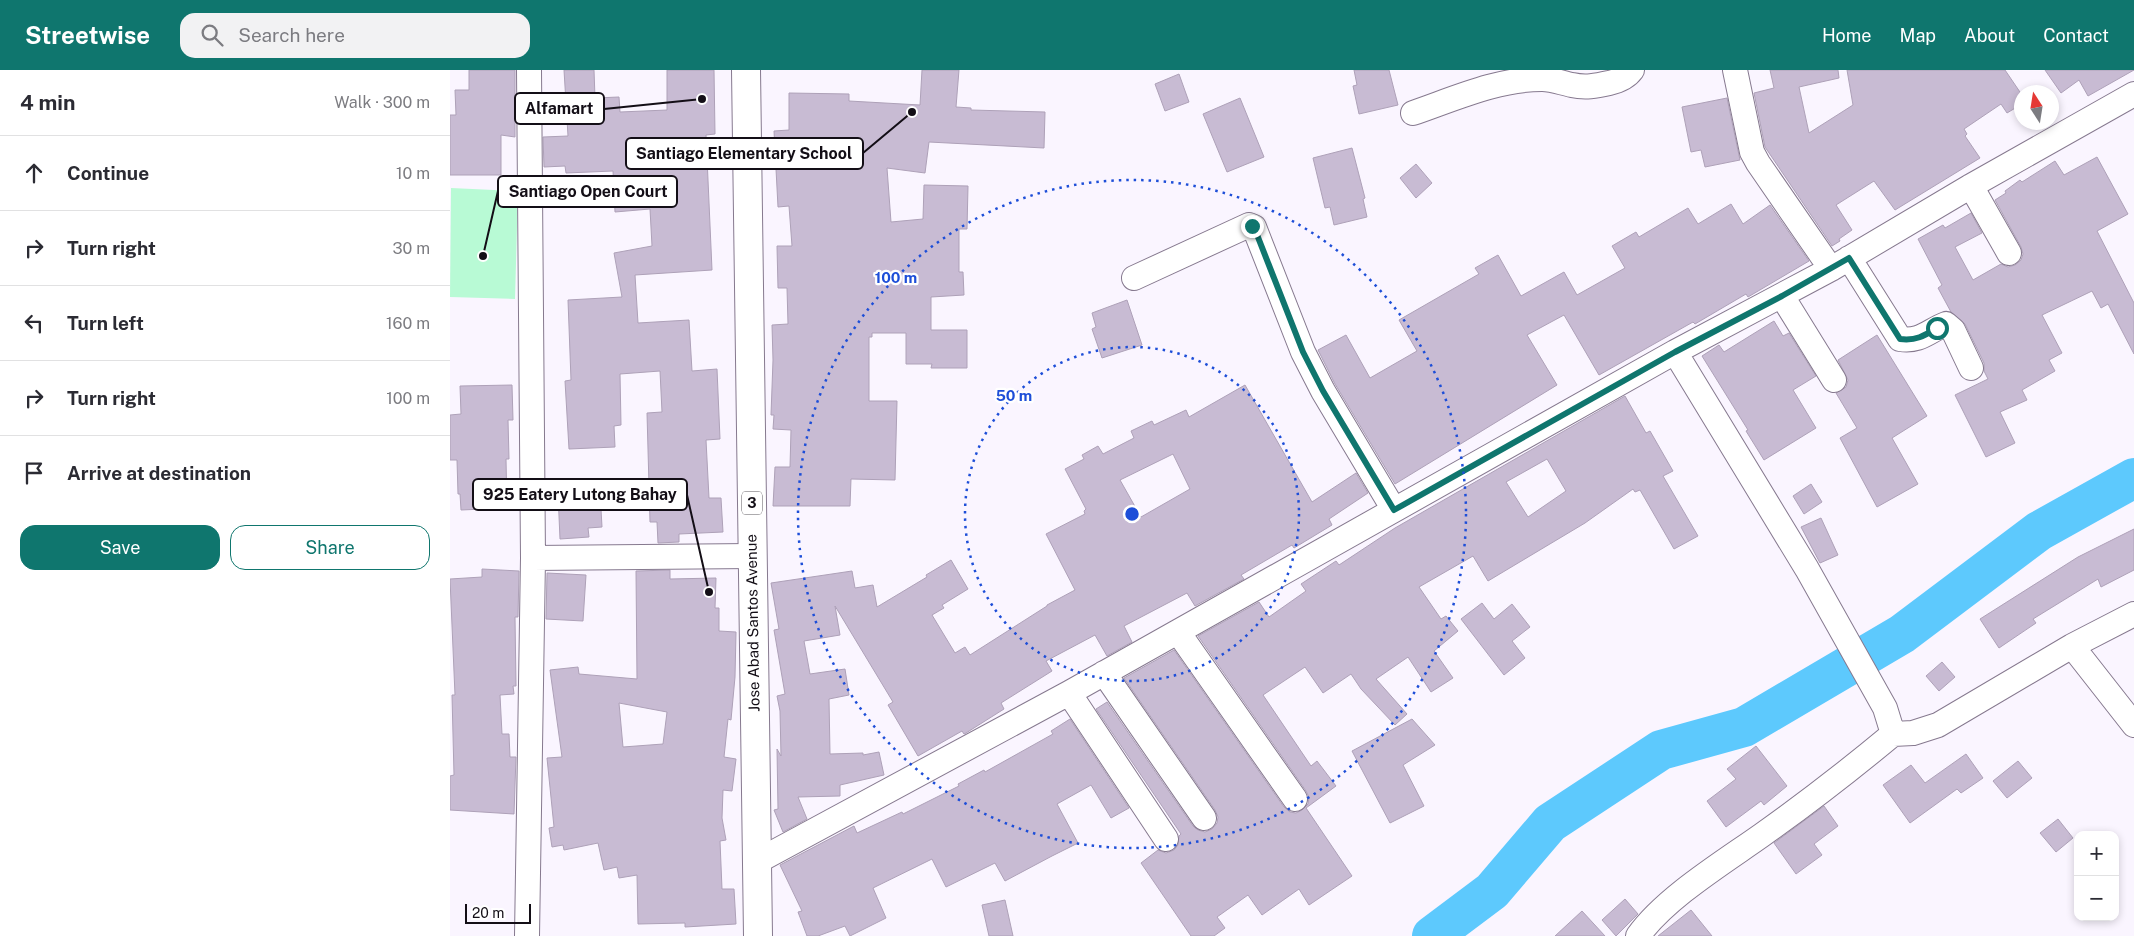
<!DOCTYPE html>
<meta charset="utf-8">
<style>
body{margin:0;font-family:"Public Sans",sans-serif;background:#f2f2f3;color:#2b2b33}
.controls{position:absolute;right:15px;bottom:15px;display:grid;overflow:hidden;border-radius:10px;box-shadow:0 2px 8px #0003}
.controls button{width:45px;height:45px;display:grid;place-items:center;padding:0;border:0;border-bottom:1px solid #e1e1e2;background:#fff;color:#2b2b33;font:25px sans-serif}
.compass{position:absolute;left:1564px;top:15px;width:45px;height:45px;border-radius:50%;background:#fff;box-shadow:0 2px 8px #0003;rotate:348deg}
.scale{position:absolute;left:15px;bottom:12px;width:66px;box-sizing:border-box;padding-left:5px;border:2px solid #130e16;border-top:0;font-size:14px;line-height:18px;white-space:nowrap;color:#130e16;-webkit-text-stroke:4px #fff;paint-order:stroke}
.stop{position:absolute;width:15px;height:15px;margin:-11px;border:4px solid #0f766e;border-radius:50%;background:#fff}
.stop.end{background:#0f766e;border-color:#fff;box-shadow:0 1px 5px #0008}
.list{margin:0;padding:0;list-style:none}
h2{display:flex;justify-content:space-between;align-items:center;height:65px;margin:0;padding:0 20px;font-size:21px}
h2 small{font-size:16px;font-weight:400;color:#7c7c81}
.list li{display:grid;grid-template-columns:32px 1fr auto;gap:15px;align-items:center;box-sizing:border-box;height:75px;padding:0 20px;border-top:1px solid #e1e1e2}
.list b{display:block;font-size:19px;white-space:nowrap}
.list em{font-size:16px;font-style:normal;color:#7c7c81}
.actions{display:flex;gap:10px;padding:15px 20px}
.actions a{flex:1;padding:11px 0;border:1px solid #0f766e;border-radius:15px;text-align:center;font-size:18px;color:#0f766e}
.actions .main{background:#0f766e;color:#fff}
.icon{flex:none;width:28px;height:28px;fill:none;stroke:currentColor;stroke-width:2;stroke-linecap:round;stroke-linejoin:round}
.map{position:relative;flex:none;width:1684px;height:866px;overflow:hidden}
header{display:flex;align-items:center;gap:30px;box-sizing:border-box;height:70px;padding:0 25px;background:#0f766e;color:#fff}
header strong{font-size:24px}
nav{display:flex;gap:28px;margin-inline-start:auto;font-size:18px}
.search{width:350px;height:45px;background:#f2f2f3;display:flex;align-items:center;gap:12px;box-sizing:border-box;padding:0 18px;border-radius:15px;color:#7c7c81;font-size:19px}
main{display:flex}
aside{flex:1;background:#fff}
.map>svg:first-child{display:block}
.green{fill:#b8fad5}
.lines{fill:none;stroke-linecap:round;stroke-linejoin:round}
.river{stroke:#5dc9fd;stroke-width:40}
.building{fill:#c8bbd3;stroke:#aea1b8;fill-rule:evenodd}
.minor-casing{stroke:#86798f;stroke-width:26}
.trunk-casing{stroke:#86798f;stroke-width:30}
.minor{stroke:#fff;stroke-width:24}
.trunk{stroke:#fff;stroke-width:28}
.route{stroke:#0f766e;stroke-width:6}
.ring{fill:none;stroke:#1d4ed8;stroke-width:2.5;stroke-dasharray:2.5 5}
.labels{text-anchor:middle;stroke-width:4.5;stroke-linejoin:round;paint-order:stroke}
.shield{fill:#fff;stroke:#5a565c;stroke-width:1}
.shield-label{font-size:14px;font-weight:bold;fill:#130e16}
.street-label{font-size:15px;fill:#130e16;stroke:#fff}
.centre{fill:#1d4ed8;stroke:#fff;stroke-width:2.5}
.ring-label{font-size:15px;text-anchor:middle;font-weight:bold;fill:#1d4ed8;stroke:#fff;stroke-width:4.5;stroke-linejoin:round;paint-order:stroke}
.leader{fill:none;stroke:#130e16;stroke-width:2}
.callout-dot{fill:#130e16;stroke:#fff;stroke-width:2}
.callout{fill:#fff;stroke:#130e16;stroke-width:2}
.callout-label{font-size:16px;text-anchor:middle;font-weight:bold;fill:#130e16}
</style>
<header>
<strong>Streetwise</strong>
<div class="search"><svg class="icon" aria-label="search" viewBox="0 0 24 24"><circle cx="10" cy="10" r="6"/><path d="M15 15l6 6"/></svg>Search here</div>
<nav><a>Home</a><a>Map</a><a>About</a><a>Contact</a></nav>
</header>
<main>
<aside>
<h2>4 min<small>Walk · 300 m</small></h2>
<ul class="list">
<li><svg class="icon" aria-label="ahead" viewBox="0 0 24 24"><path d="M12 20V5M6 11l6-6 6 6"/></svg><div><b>Continue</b></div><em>10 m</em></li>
<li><svg class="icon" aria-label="right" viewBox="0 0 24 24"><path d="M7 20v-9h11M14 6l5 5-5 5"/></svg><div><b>Turn right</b></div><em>30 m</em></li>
<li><svg class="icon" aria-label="left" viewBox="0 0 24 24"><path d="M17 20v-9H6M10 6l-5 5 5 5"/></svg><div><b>Turn left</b></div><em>160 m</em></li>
<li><svg class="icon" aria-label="right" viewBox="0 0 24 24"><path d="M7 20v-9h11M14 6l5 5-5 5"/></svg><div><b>Turn right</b></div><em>100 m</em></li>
<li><svg class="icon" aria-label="arrive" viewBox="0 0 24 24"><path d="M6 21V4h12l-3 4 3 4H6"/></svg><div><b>Arrive at destination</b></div></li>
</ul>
<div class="actions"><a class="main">Save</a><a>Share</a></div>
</aside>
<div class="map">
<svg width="1684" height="866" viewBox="0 0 1684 866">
<rect width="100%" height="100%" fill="#faf5ff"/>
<path class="green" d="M1 118 68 121 65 229 0 227Z"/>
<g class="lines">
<path class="river" d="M982 866 1042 821 1100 753 1211 680 1294 657 1452 564 1589 461 1684 408"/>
</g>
<path class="building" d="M19 0H65V67L51 65V105H0V45H6L5 20H19Z
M114 0H144L145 28 169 27 170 42 217 40V0H264L265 64 256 65 262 200 185 205 188 253 239 250 242 301 267 299 270 369 256 370 259 428H271L273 462 229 464V472L208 473 207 452H200L197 343 212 342 210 301 170 304 171 355 164 356 165 377 119 379 115 311 121 310 118 230 172 227 164 183 202 176 200 139 165 142 163 101 116 103 115 96 94 97 93 67 118 66Z
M472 0H509L506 37 521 38V40L595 42 594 78 479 72 475 103 437 98 441 152 473 149 474 115 518 116 517 159H509V202H513L514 225 481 227V260H517V298H481L482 294H456V263H422V267H419V331H447L445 410 401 409 400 436H323L325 397H340L341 360 323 359 324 345H321L323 290 322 255 338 254 337 218H328L327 176H342L339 136 328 137 324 61 339 60V23L399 24V31L470 35Z
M904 0H939L948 35 909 44 903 16 907 15Z
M1320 0H1388L1389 8 1349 17 1359 63 1403 35 1397 0H1555L1572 25V34L1557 43 1551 34 1514 59 1517 64 1515 66 1530 88 1445 140 1424 111 1386 135 1402 160 1389 169 1390 171 1382 176 1315 77 1304 23 1324 18Z
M1595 0H1684L1638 26 1629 10 1611 23Z
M729 4 739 32 715 41 705 14Z
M790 28 814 87 777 102 753 44Z
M1277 28 1290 90 1255 97 1251 80 1241 82 1232 37Z
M902 78 915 128 913 129 917 147 884 155 880 137 875 138 863 88Z
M1647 87 1678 144 1647 161 1684 233V284L1658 234 1651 238 1642 221 1592 245 1612 283 1599 290 1605 301 1572 320 1577 330 1550 342 1565 373 1536 387 1505 325 1538 309 1534 301V293L1515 254 1501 242 1488 218 1492 215 1468 169 1493 155 1495 158 1521 143 1532 163 1505 177 1523 210 1551 194 1558 197 1565 195 1571 190 1573 184 1571 177 1545 130 1556 123 1555 121 1570 110 1572 112 1605 91 1614 105Z
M966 94 982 113 966 128 950 108Z
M1281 134 1293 154 1320 135 1359 191 1298 227 1296 224 1245 254 1243 252 1149 305 1114 245 1077 265 1107 315 945 414 885 314 868 280 896 265 920 308 967 281 949 250 1029 204 1025 198 1048 185 1071 226 1114 202 1127 225 1175 198 1162 176 1186 162 1189 167 1238 138 1248 154Z
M677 230 692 275 652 288 642 259 646 257 642 243Z
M1324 251 1333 266 1339 263 1366 306 1343 320 1366 358 1314 390 1296 361 1298 360 1252 286 1269 275 1274 282Z
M1427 265 1477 346 1442 368 1468 414 1427 437 1390 368 1407 358 1386 323 1396 317 1398 310 1388 290Z
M62 315 63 350H58L59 389H56L57 438 11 440 10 424H8L7 390H0V345L11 344 10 316Z
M795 315 862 432 906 403 918 423 879 449 882 455 844 478 842 475 791 505 794 509 745 536 737 523 674 556 682 572 657 586 645 565 596 591 602 601 551 633 554 639 516 663 514 664 512 661 468 686 438 635 443 632 385 536 390 565 354 571 360 604 395 599 399 625 379 629 380 684 413 683V685L429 682 434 705 390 715V726L348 727 357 749 333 762 324 740 328 739 327 679 331 686 330 641 327 626 335 624 324 560 329 559 321 513 402 501 405 518 423 515 427 537 477 507 476 505 501 490 518 519 492 535 494 538 482 545 505 583 515 577 520 585 597 536V535L625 520 596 464 635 444 634 441 636 439 615 399 634 389 632 385 648 376 653 384 684 368 681 361 702 351 704 355 736 340 739 347ZM723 384 740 419 691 447 670 410Z
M1175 326 1196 363 1200 361 1223 401 1213 406 1248 466 1224 479 1190 420 1185 422 1183 419 1135 453 1038 511 1023 486 969 517 991 549 996 546 1008 561 984 581 1003 608 981 622 958 587 926 609 957 644 945 655 911 619 901 604 873 623 855 597 813 625 861 696 867 691 886 716 856 738 902 806 859 835 849 819 812 845 798 825 767 847 775 858 764 866H741L691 793 708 780 716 783 724 780 728 775 729 766 731 764 646 639 657 632 743 756 748 760 755 762 762 759 767 753 768 747 765 740 674 608 724 580 834 737 840 742 846 743 852 740 858 734 859 727 856 721 748 566 809 532 819 547 856 521 851 514 886 491 889 495 945 458ZM1097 389 1116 421 1078 447 1056 412Z
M1361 414 1372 432 1354 444 1343 426Z
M150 421 152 457 138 458 139 467 110 469 108 423Z
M1371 448 1388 485 1370 493 1351 457Z
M1684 459V500L1651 517 1648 509 1583 549 1586 553 1549 578 1530 549 1628 487Z
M32 499 69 501 68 547H65L66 616H63L64 624 50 625 52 664H59L60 687H66L64 744 0 740V706L4 705 2 625H5L0 509 32 507Z
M220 500V509L266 508 265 538H269V561L286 562 285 607 281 650 278 649 274 687 286 689 282 721 273 720 272 748 276 770 270 771 272 819H284L286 854 235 857V853L188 854 187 805 169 808 167 797 154 800 148 773 114 780 113 775 102 777 99 758 104 757 97 688 112 687 100 600 128 597 129 604 187 609 186 501ZM169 633 217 642 213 674 173 677Z
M97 503 136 505 133 551 96 549Z
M1032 533 1044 549 1062 534 1080 557 1062 571 1075 588 1054 605 1011 549Z
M1492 592 1505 607 1489 621 1476 606Z
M620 649 679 738 661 748 641 715 607 734 628 773 602 786 555 811 545 793 496 817 482 789 423 818 436 848 400 866 395 856 368 866H357L348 842 352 841 330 795 404 756 407 763 452 742 453 744 509 716 508 714 534 700 535 702 603 664 601 661Z
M962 649 985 675 953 695 974 736 940 753 902 681Z
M1306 676 1337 716 1314 735 1311 731 1276 757 1257 731 1286 709 1277 699Z
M1516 684 1533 708 1511 723 1507 719 1460 753 1433 715 1461 695 1475 713Z
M1568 691 1582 708 1557 728 1543 711Z
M1374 736 1388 756 1364 774 1372 785 1346 804 1324 773Z
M1608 749 1623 768 1606 782 1590 763Z
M1175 829 1188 844 1166 866 1152 850Z
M555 830 563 866H539L532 835Z
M1241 840 1262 866H1208Z
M1132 841 1155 866H1105Z"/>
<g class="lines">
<defs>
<path id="minor" d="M1285 0 1302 82 1308 93 1381 199
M963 43C1004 29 1047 9 1092 9 1102 9 1112 13 1122 15 1135 18 1146 16 1159 13 1168 11 1177 7 1182 0
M1521 116 1559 183
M1399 188 1450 269C1471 272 1478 261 1496 254L1503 260 1521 298
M684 208 799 155 804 157 853 282 873 321 944 440
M1332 226 1384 310
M1225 282 1357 499 1435 638 1443 664
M83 488 302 486
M728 562 845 729
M1622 576 1684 655
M654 603 754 748
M619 623 716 769
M306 792 619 623 1225 282 1381 199 1521 116 1684 24
M77 866 83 488 79 0
M1188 866C1215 828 1274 792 1312 765 1357 733 1401 699 1443 664L1463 663 1488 655 1622 576 1684 544"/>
<path id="trunk" d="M296 0 308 866"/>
</defs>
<use href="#minor" class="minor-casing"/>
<use href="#trunk" class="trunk-casing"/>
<use href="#minor" class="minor"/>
<use href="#trunk" class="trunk"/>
</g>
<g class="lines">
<path class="route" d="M802 156 804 157 853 282 873 321 944 440 1225 282 1332 226 1399 188 1450 269C1466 271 1474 266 1487 258"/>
</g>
<g class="ring">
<circle cx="682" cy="444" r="167"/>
<circle cx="682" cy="444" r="334"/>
</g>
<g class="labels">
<rect class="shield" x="292" y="421.5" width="20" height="23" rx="4"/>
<g class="shield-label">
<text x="302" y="438">3</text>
</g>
<g class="street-label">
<text transform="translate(303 553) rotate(-91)" y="5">Jose Abad Santos Avenue</text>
</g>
</g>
<circle cx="682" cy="444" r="8" class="centre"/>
<g class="ring-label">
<text x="446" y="213">100 m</text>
<text x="564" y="331">50 m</text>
</g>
<path class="leader" d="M252 29L154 39M462 42L413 83M33 186L48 121M259 522L237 425"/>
<g class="callout-dot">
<circle cx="252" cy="29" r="5"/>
<circle cx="462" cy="42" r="5"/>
<circle cx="33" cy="186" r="5"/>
<circle cx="259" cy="522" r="5"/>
</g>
<g class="callout">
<rect x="65" y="23" width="89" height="31" rx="5"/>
<rect x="176" y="68" width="237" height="31" rx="5"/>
<rect x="48" y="106" width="179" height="31" rx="5"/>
<rect x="23" y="409" width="214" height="31" rx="5"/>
</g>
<g class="callout-label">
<text x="109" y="44">Alfamart</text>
<text x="294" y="89">Santiago Elementary School</text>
<text x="138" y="127">Santiago Open Court</text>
<text x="130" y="430">925 Eatery Lutong Bahay</text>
</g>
</svg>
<div class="controls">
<button>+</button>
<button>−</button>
</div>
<svg class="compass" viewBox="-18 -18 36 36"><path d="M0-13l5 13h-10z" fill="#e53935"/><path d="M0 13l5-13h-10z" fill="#7c7c81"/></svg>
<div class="scale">20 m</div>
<div class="stop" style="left:1487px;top:258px"></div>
<div class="stop end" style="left:802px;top:156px"></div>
</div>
</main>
